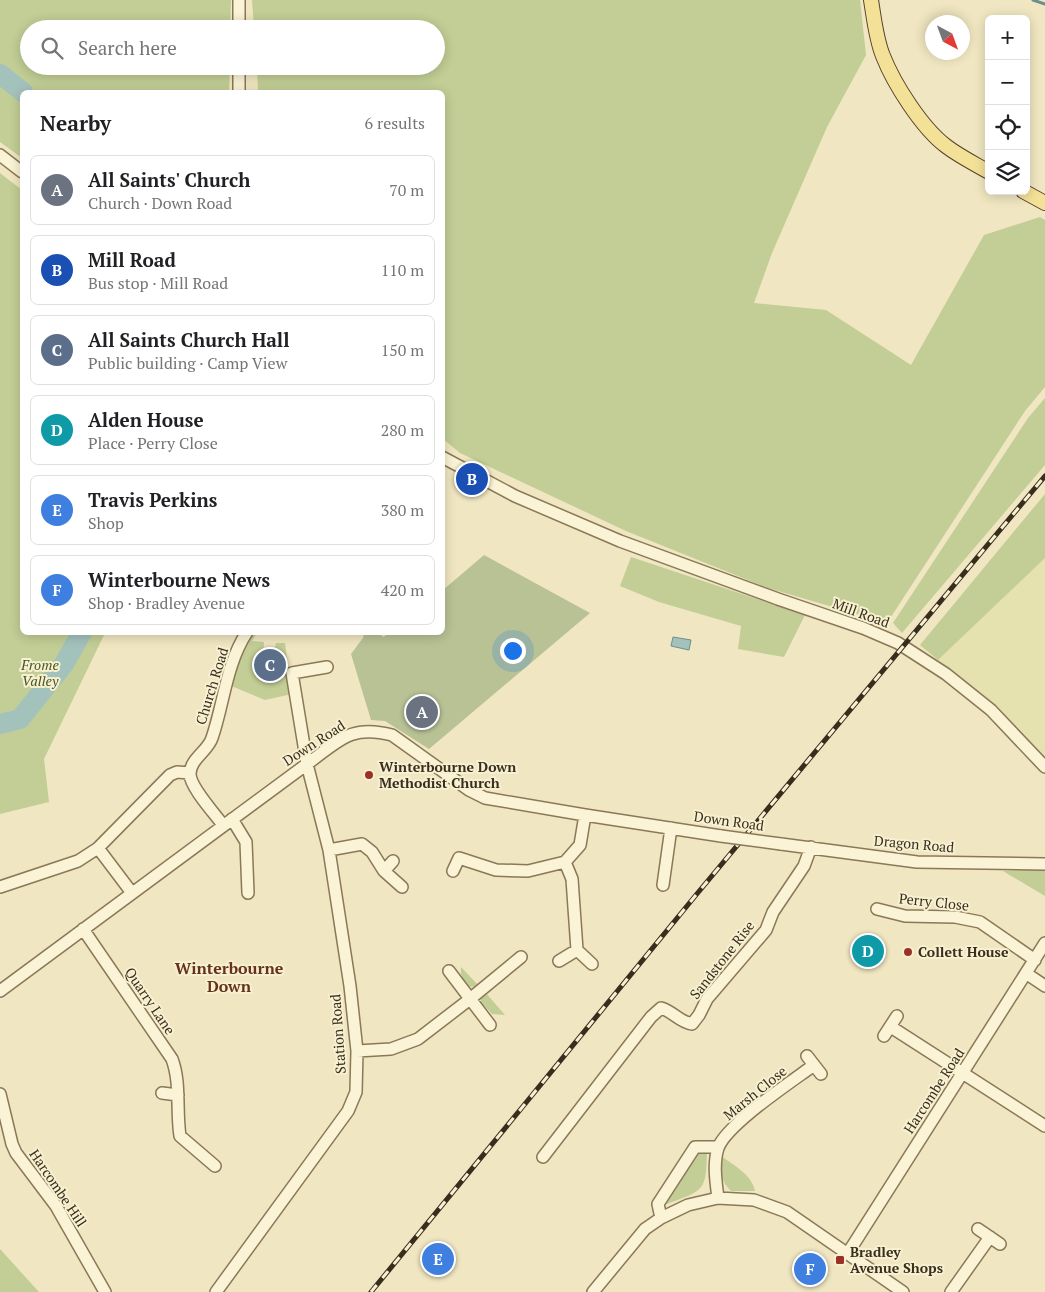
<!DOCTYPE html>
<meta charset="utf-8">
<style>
body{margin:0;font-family:"PT Serif",serif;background:#f6f6f6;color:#202124}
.controls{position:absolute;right:15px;top:15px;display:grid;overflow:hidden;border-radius:8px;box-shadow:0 2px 12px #0003}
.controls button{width:45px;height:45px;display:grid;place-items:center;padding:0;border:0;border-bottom:1px solid #e0e0e0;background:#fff;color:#202124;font:25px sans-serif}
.compass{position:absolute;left:925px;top:15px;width:45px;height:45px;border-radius:50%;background:#fff;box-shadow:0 2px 12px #0003;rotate:139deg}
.you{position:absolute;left:512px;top:650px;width:18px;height:18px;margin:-12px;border:4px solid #fff;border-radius:50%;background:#1a73e8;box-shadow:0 0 0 8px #1a73e833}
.badge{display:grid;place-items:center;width:32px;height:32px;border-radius:50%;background:#db2777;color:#fff;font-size:16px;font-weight:700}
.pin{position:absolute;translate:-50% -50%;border:2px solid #fff;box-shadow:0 1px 5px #0006}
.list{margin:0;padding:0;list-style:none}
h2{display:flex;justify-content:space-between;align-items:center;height:65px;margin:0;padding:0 20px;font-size:21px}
h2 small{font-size:16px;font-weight:400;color:#757577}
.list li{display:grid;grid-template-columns:32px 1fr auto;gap:15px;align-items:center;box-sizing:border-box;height:70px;margin:0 10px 10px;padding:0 10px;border:1px solid #e0e0e0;border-radius:8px}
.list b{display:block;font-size:19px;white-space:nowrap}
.list p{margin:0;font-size:16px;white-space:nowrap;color:#757577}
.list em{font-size:16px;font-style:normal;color:#757577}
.icon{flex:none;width:28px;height:28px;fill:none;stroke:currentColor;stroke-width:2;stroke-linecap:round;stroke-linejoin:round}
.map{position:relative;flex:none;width:1045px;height:1292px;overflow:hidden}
.search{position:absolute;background:#fff;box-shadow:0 2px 12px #0003;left:20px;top:20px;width:425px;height:55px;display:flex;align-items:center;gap:12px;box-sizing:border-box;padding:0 18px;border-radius:28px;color:#757577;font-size:19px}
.panel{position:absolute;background:#fff;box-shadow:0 2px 12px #0003;left:20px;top:90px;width:425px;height:545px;border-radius:8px}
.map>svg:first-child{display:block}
.farmland{fill:#e5e2af}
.green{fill:#c2ce95}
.cemetery{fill:#b8c295}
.water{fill:#a4c2bc;stroke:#6b908b}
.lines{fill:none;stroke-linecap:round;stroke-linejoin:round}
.stream{stroke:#6b908b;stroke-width:3}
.river{stroke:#a4c2bc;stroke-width:20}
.minor-casing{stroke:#8a7858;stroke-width:14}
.major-casing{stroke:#57452d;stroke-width:16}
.minor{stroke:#faf3d5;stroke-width:11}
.major{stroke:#f4e198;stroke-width:14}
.rail-casing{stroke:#392d1d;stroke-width:5}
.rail{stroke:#f7f0d1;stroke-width:3;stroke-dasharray:9;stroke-linecap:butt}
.minor-bridge-casing{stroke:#8a7858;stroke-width:14;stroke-linecap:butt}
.minor-bridge{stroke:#faf3d5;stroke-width:11}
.poi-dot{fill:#9b3126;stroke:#f7f0d1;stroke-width:2}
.labels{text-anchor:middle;stroke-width:4;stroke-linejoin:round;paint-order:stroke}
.street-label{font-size:14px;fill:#392d1d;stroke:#f7f0d1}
.park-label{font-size:14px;font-style:italic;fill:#445623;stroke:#f7f0d1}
.poi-label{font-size:14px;font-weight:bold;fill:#392d1d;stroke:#f7f0d1;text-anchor:start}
.quarter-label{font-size:16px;font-weight:bold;fill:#67321b;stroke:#f7f0d1}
</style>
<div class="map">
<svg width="1045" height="1292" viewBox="0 0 1045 1292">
<rect width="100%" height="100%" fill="#f0e6c1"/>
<path class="farmland" d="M1045 558V757L995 706 938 660Z"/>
<path class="green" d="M0 0H231L230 29H29V66H230L229 92H22V158L0 142Z
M252 0H860L866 55 827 127 772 253 754 303 826 310 911 365 984 235 1040 217 1045 220V387L1025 411 887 623 768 588 626 531 460 453 443 439 442 92H258L257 66H436V29H254Z
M0 173 22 190V632L105 633 44 759 49 802 0 814Z
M1045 398V465L902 633 893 623 1028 418Z
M1045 494V558L938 660 920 645Z
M631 557 805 615 784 657 738 649 741 626 659 602 620 586Z
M249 633H257L252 641 264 642 262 681H277L278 649 275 648 276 643H285L292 694 265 700 229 685Z
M1045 869V896L1003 871Z
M461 967 479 986 469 987C463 981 460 975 461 967Z
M485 992 505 1015 492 1014 481 1002V996Z
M696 1151H707C706 1191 705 1190 667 1204H664Z
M721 1156C735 1166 752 1175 755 1191H731C720 1181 721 1171 721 1156Z
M0 1249 39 1292H0Z"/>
<path class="cemetery" d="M484 555 590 613 429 749 385 721 371 720 351 654 363 638 364 633H379L383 637 390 633 442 632 443 590Z"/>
<path class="water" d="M673 637 691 640 689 650 671 646Z"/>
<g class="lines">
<path class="stream" d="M1033 0 1045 4"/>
<path class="river" d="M0 74 23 92
M0 724 20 719 64 664 82 632"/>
<defs>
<path id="minor" d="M239 29V0
M239 92V66
M0 155 22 172
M442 457 515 496 620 541 778 599 863 628 898 643 946 674 991 710 1045 767
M232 819 246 842 248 893
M223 825C215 814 190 787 190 774 190 759 208 751 212 738 224 703 226 664 247 632
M781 844 917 862 1045 864
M98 848 132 893
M329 850 362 844 372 852 384 871 402 887
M384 871 393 861
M453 871 459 858 496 870 528 871 565 862
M663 885 671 828
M0 887 78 861 98 848 170 775 177 772 190 773
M877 909 905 916 955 917 980 922 1035 960
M83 929 172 1059C181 1083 176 1110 180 1136L215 1166
M577 950 572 879 565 862 580 845 585 815
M559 961 577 950 592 964
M449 971 490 1025
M1027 974 1045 986
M0 991 307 764C339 741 350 724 392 735L469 790 485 798 585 815 721 836
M891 1027 1045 1126
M884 1036 897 1016
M357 1051 391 1049 418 1039 470 999 521 957
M807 1056 821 1074
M162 1093 178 1095
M0 1094 12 1144 16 1153 56 1206 105 1292
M543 1157 651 1017 661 1008C674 1012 678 1021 692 1024L699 1015 707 999 766 930 773 912 804 866 811 847
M718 1198C716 1182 713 1164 718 1148 727 1124 791 1082 814 1065
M661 1218 658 1204 695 1147H718
M978 1229 1000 1244
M848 1253 1045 943
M216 1292 348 1111 356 1092 357 1051 350 986 329 850 307 764 292 673 327 667
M593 1292 645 1229 661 1218 688 1205 718 1198 754 1200 787 1212 903 1292
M951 1292 990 1237"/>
<path id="major" d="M871 0C874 18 876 39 883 56 894 84 922 128 946 146 959 156 975 164 989 172
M1023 191 1045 203"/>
</defs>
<use href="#minor" class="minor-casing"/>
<use href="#major" class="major-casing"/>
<use href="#minor" class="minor"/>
<use href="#major" class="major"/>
<defs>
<path id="rail" d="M371 1292 696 895 1045 476"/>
</defs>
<use href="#rail" class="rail-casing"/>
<use href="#rail" class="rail"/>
<defs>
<path id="minor-bridge" d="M721 836 781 844"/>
</defs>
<use href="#minor-bridge" class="minor-bridge-casing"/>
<use href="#minor-bridge" class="minor-bridge"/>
</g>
<g class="poi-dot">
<circle cx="369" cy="775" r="5"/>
<circle cx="908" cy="952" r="5"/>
<rect x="835" y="1255" width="10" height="10" rx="2.5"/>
</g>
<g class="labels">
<g class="street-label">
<text transform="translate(861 613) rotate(20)" y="5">Mill Road</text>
<text transform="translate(212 686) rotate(-73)" y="5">Church Road</text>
<text transform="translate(314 743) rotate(-33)" y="5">Down Road</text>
<text transform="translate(729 821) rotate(8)" y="5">Down Road</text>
<text transform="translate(914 844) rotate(5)" y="5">Dragon Road</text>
<text transform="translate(934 902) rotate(6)" y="5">Perry Close</text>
<text transform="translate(722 960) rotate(-52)" y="5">Sandstone Rise</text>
<text transform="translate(150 1001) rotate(56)" y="5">Quarry Lane</text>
<text transform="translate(338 1034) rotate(-94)" y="5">Station Road</text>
<text transform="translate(934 1091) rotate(-57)" y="5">Harcombe Road</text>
<text transform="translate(755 1093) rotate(-39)" y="5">Marsh Close</text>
<text transform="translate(58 1188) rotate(56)" y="5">Harcombe Hill</text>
</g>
<g class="park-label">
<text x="40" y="670">Frome<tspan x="40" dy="16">Valley</tspan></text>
</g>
<g class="poi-label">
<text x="379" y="772">Winterbourne Down<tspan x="379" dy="16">Methodist Church</tspan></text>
<text x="918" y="957">Collett House</text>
<text x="850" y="1257">Bradley<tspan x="850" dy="16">Avenue Shops</tspan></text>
</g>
<g class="quarter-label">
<text x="229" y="974">Winterbourne<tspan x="229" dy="18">Down</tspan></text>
</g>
</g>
</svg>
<div class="controls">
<button>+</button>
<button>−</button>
<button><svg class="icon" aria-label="locate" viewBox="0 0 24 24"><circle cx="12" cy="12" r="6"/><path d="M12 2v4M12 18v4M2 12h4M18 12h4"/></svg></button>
<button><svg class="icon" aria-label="layers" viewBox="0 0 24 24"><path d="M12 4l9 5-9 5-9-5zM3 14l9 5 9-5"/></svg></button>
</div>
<svg class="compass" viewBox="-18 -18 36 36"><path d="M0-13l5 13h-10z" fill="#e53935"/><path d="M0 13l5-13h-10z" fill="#757577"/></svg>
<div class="you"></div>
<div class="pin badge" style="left:422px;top:712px;background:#6b7280">A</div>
<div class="pin badge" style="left:472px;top:479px;background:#1a4fb4">B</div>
<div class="pin badge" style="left:270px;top:665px;background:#5c6f8a">C</div>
<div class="pin badge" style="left:868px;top:951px;background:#0f9aa8">D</div>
<div class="pin badge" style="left:438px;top:1259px;background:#3f7fe0">E</div>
<div class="pin badge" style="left:810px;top:1269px;background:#3f7fe0">F</div>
<div class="search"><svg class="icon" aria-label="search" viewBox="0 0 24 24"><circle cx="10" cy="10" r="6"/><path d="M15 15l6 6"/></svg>Search here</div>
<section class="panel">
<h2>Nearby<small>6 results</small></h2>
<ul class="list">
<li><span class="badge" style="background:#6b7280">A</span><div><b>All Saints' Church</b><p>Church · Down Road</p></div><em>70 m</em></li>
<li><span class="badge" style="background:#1a4fb4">B</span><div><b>Mill Road</b><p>Bus stop · Mill Road</p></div><em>110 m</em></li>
<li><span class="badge" style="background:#5c6f8a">C</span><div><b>All Saints Church Hall</b><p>Public building · Camp View</p></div><em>150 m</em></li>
<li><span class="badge" style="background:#0f9aa8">D</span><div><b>Alden House</b><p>Place · Perry Close</p></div><em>280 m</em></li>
<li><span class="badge" style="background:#3f7fe0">E</span><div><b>Travis Perkins</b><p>Shop</p></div><em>380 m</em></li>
<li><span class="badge" style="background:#3f7fe0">F</span><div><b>Winterbourne News</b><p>Shop · Bradley Avenue</p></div><em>420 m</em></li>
</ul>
</section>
</div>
